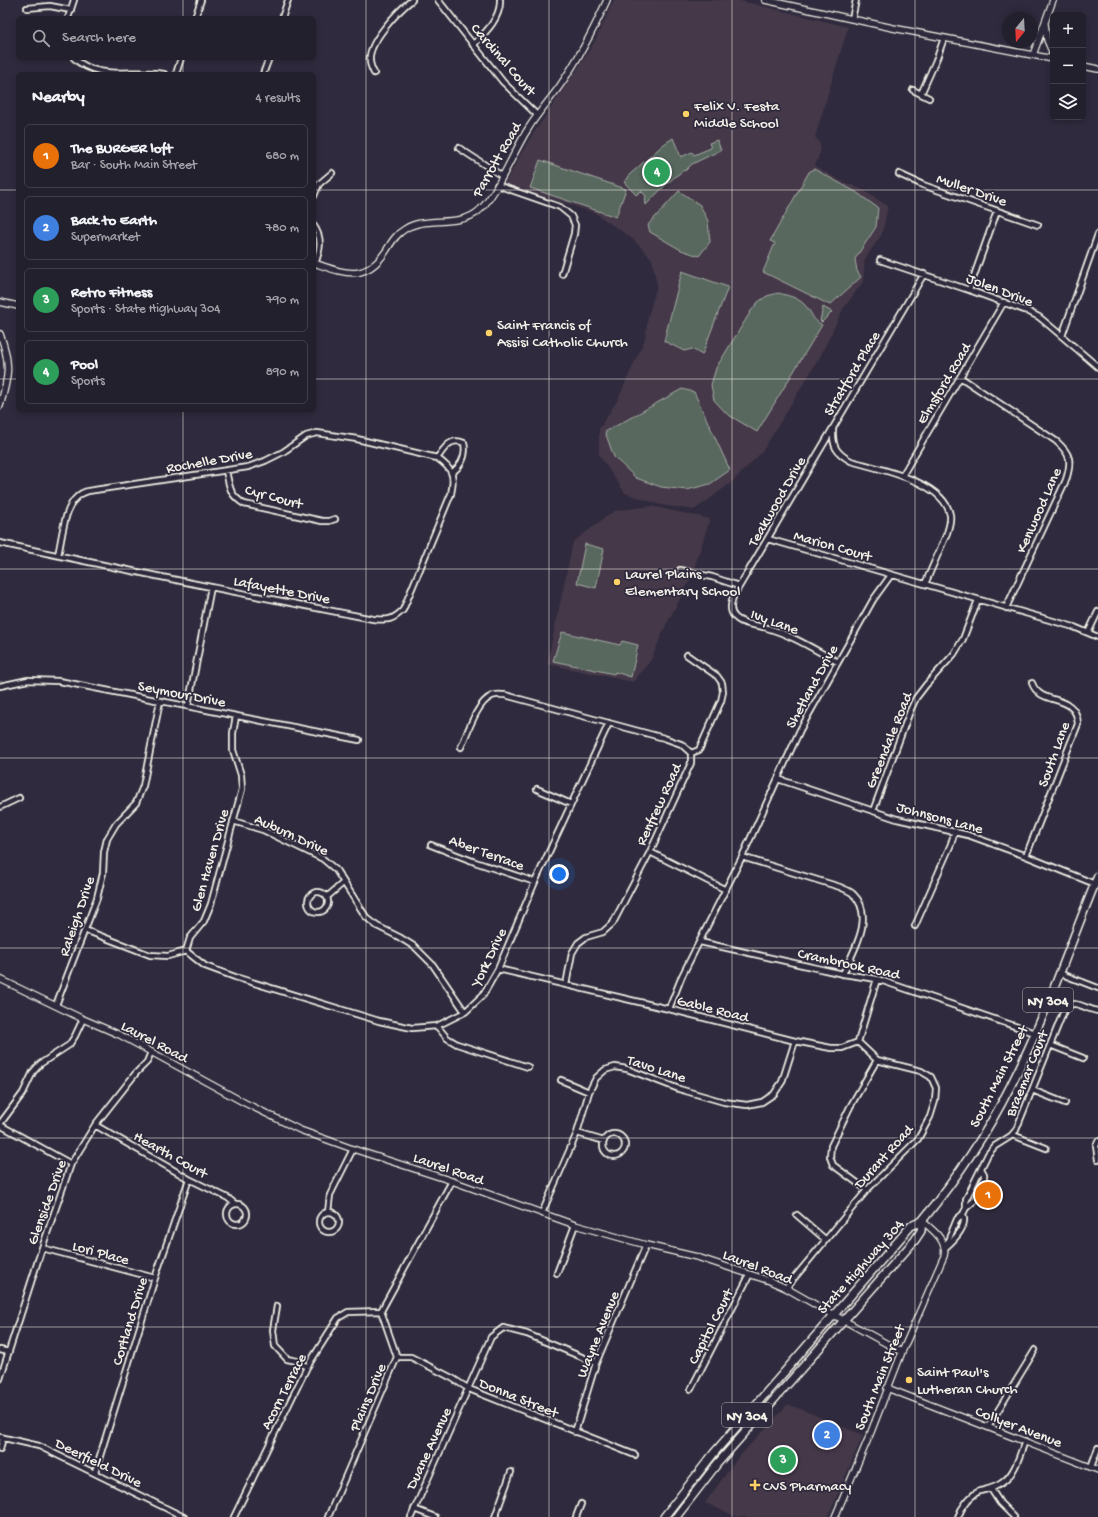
<!DOCTYPE html>
<meta charset="utf-8">
<style>
body{margin:0;font-family:"Gochi Hand",sans-serif;background:#2f2d3a;color:#f1f3f6}
.controls{position:absolute;right:12px;top:12px;display:grid;overflow:hidden;border-radius:6px;box-shadow:0 2px 6px #0003}
.controls button{width:36px;height:36px;display:grid;place-items:center;padding:0;border:0;border-bottom:1px solid #403e4a;background:#23202e;color:#f1f3f6;font:20px sans-serif}
.compass{position:absolute;left:1002px;top:12px;width:36px;height:36px;border-radius:50%;background:#23202e;box-shadow:0 2px 6px #0003;rotate:198deg}
.you{position:absolute;left:559px;top:874px;width:14px;height:14px;margin:-10px;border:3px solid #fff;border-radius:50%;background:#1a73e8;box-shadow:0 0 0 6px #1a73e833}
.badge{display:grid;place-items:center;width:26px;height:26px;border-radius:50%;background:#2563eb;color:#fff;font-size:13px;font-weight:700}
.pin{position:absolute;translate:-50% -50%;border:2px solid #fff;box-shadow:0 1px 4px #0006}
.list{margin:0;padding:0;list-style:none}
h2{display:flex;justify-content:space-between;align-items:center;height:52px;margin:0;padding:0 16px;font-size:17px}
h2 small{font-size:13px;font-weight:400;color:#a3a3aa}
.list li{display:grid;grid-template-columns:26px 1fr auto;gap:12px;align-items:center;box-sizing:border-box;height:64px;margin:0 8px 8px;padding:0 8px;border:1px solid #403e4a;border-radius:6px}
.list b{display:block;font-size:15px;white-space:nowrap}
.list p{margin:0;font-size:13px;white-space:nowrap;color:#a3a3aa}
.list em{font-size:13px;font-style:normal;color:#a3a3aa}
.icon{flex:none;width:22px;height:22px;fill:none;stroke:currentColor;stroke-width:2;stroke-linecap:round;stroke-linejoin:round}
.map{position:relative;flex:none;width:1098px;height:1517px;overflow:hidden}
.search{position:absolute;background:#23202e;box-shadow:0 2px 6px #0003;left:16px;top:16px;width:300px;height:44px;display:flex;align-items:center;gap:10px;box-sizing:border-box;padding:0 14px;border-radius:6px;color:#a3a3aa;font-size:15px}
.panel{position:absolute;background:#23202e;box-shadow:0 2px 6px #0003;left:16px;top:72px;width:300px;height:340px;border-radius:6px}
.map>svg:first-child{display:block}
.built{fill:#443949}
.green{fill:#58685f;stroke:#a6aca4}
.lines{fill:none;stroke-linecap:round;stroke-linejoin:round}
.minor-casing{stroke:#f4f1e8;stroke-width:8}
.tertiary-casing{stroke:#f4f1e8;stroke-width:8}
.primary-casing{stroke:#f4f1e8;stroke-width:10}
.minor{stroke:#2f2a3d;stroke-width:4.5}
.tertiary{stroke:#2f2a3d;stroke-width:5.5}
.primary{stroke:#2f2a3d;stroke-width:7}
.grid{fill:none;stroke:#f4f1e8;stroke-width:1;stroke-opacity:0.55}
.poi-dot{fill:#ffd166;stroke:#2f2a3d;stroke-width:1.5}
.labels{text-anchor:middle;stroke-width:3.5;stroke-linejoin:round;paint-order:stroke}
.shield{fill:#2f2a3d;stroke:#b9b5b5;stroke-width:1}
.shield-label{font-size:14px;font-weight:bold;fill:#f4f1e8}
.street-label{font-size:15px;fill:#f4f1e8;stroke:#2f2a3d}
.poi-label{font-size:15px;fill:#f4f1e8;stroke:#2f2a3d;text-anchor:start}
</style>
<div class="map">
<svg width="1098" height="1517" viewBox="0 0 1098 1517">
<rect width="100%" height="100%" fill="#2f2a3d"/>
<filter id="ink" filterUnits="userSpaceOnUse"><feTurbulence type="fractalNoise" baseFrequency=".025" numOctaves="2"/><feDisplacementMap in="SourceGraphic" scale="8" xChannelSelector="R" yChannelSelector="G"/><feConvolveMatrix kernelMatrix="1 2 1 2 8 2 1 2 1" color-interpolation-filters="sRGB"/></filter>
<g filter="url(#ink)">
<path class="built" d="M614 0H737L848 27 815 137 819 142 821 150 815 166 839 180 861 189 888 206 882 234 865 259 863 282 843 309 821 355 762 452 732 482 707 501 694 510 661 505 625 493 599 455V429L618 399 645 339 648 316 657 286 652 259 633 239 595 213 505 183 529 140 586 56 595 41Z
M651 506 710 519 691 578 666 625 651 660 633 682 547 664 573 542 614 511Z
M788 1404 863 1435 828 1517H737L705 1503 736 1460Z"/>
<path class="green" d="M673 138 681 157 692 152 694 155 711 148 709 143 717 140 721 150 692 164 685 171 684 170C670 180 658 192 646 205L645 200 646 196 641 191 636 195 624 182 629 177 628 176 664 144Z
M540 160 626 189 616 217 530 188Z
M814 169 856 192 878 208 876 227 855 259 857 271 861 277 830 305 763 272 775 243 770 241 809 172Z
M679 191 700 205 708 221 710 242 699 256 681 250 650 232 648 225Z
M682 271 728 287 702 355 692 349 684 351 664 341Z
M778 293C790 296 801 298 808 309 815 318 811 318 822 325L757 432 727 414 714 400 711 385 716 368 751 311 758 302 767 296Z
M823 307 832 312 822 322 820 321Z
M682 389 694 392 730 470 710 484 687 490 661 487 636 478 614 457 605 432Z
M585 544 604 549 596 588 577 583Z
M562 632 620 645 622 641 638 645 631 677 615 672 614 674 553 661Z"/>
<g class="lines">
<defs>
<path id="minor" d="M438 0 503 82 537 115
M27 8 50 6 71 10
M68 18 74 0
M195 18 201 0
M282 18 288 0
M852 19 856 0
M473 45C485 33 501 18 500 0
M74 58C99 82 134 68 164 74
M374 73C372 69 370 65 370 61 367 43 399 10 412 0
M176 74 181 58
M263 74 269 58
M913 90 929 98
M921 94 937 58 944 38
M459 148 502 176
M899 174 923 185 1038 225
M497 185 560 207 571 216 575 225 574 234 562 274
M314 196 319 184 332 173
M314 226C323 239 320 250 315 264
M880 260 969 290 1027 311 1039 317 1050 326 1098 367
M969 290 997 211
M1062 336 1098 234
M960 377 1056 441C1071 454 1072 461 1066 480L1006 608
M833 429C832 446 836 453 851 461 878 469 944 481 950 515 951 521 949 527 947 533L925 584
M437 458C445 448 450 437 464 443 467 456 462 465 452 473
M226 471C230 488 229 494 244 504L322 521H329L335 519
M902 476 1004 302
M768 539 1074 627 1098 637
M0 543C124 570 249 595 373 619 387 620 392 621 403 610L451 494C455 476 453 469 437 458L357 439 317 433 306 436 283 452 265 461 248 467 88 491C84 492 80 494 77 497 64 508 62 539 58 555
M680 570 712 577 739 586
M1088 633 1098 612
M687 655 717 676 722 683 723 692 721 701 699 750 691 753
M838 662C815 650 792 635 767 628 758 625 742 625 735 617 729 611 731 604 733 597L924 274
M0 686 28 680 59 681 359 740
M188 706 211 587
M461 747C468 732 477 702 492 696 496 694 501 695 505 695L664 738 681 744 691 753
M778 779 897 819 968 835 1026 856 1095 884
M537 789 571 804
M0 807 19 798
M873 811 910 711 916 698 926 685 954 654 963 639 978 600
M233 821 263 830 323 859 336 870 366 917 377 926 399 937 415 947 433 965 465 1012
M431 845 475 862 535 882
M650 852 726 890
M1026 856 1078 724C1076 691 1041 708 1032 683
M742 857 840 887C844 889 850 891 853 894 876 916 853 952 843 974
M308 902a10 10 0 1 1 20 0a10 10 0 1 1-20 0Z
M327 897 343 883
M915 926 951 844 955 831
M85 930 150 955 168 956 186 951
M700 942 843 974 877 979 1035 1033
M186 951 205 966 235 977 379 1021 412 1028 437 1026 465 1012 483 995 498 969 535 882 609 723
M186 951 190 938 204 921 211 904 242 789 241 775 233 750V733L236 716
M498 969 669 1009 795 1041 831 1048H842L858 1042
M1059 973 1098 988
M566 985 572 953 578 943 586 937 603 932 613 923 650 852 691 763V753
M56 1005 97 898 103 873 104 852 107 839 116 824 136 803 143 786 160 701
M669 1009 682 976 742 857 800 730 873 600 891 575
M437 1026 447 1038 457 1044 528 1067
M858 1042 877 979
M1050 1045 1083 1058
M561 1080 589 1092
M1032 1090 1065 1103
M0 1124 23 1093 33 1072 40 1064 69 1045 75 1036 83 1019
M0 1125 71 1164
M95 1125 189 1179 228 1198 235 1204
M577 1133 604 1141
M603 1145a11 11 0 1 1 22 0a11 11 0 1 1-22 0Z
M1013 1135 1046 1148
M1098 1141 1096 1146 1098 1160
M867 1190 833 1165 830 1157 831 1146 850 1107 877 1060
M227 1214a10 10 0 1 1 20 0a10 10 0 1 1-20 0Z
M966 1208 975 1200 984 1179V1174L981 1169
M319 1222a10 10 0 1 1 20 0a10 10 0 1 1-20 0Z
M328 1212 330 1195 353 1149
M542 1213 577 1133 589 1092 596 1078 605 1070 615 1067 627 1069 679 1089 724 1102 747 1105 762 1102 774 1094 782 1082 795 1041
M797 1215 826 1240
M946 1247C954 1240 968 1226 963 1214
M42 1248 155 1278
M945 1248 957 1219 963 1214 966 1208V1199L988 1154 995 1146 1011 1136 1016 1130 1065 1008C1074 998 1087 1010 1098 1011
M557 1273 575 1225
M786 1288 867 1190 918 1139 930 1117 935 1101 936 1088 931 1077 921 1071 877 1060 858 1042
M277 1306 273 1330 275 1346 287 1359 297 1361 307 1367
M0 1350 9 1352
M397 1357H411L452 1378 469 1389 635 1455
M0 1379 42 1248 71 1164 95 1125 136 1073 147 1062 151 1052
M691 1389 750 1274
M988 1427 1035 1350
M575 1432 596 1363 646 1245
M0 1437 39 1446 184 1517
M0 1449 3 1438
M1091 1467 1098 1448
M95 1472 155 1278 189 1179
M991 1489 1000 1503 1014 1517
M414 1509 435 1517
M234 1517 307 1367 338 1318 348 1312 381 1311
M328 1517 397 1357 381 1311 452 1181
M411 1517 491 1337 503 1328 527 1334 596 1363
M495 1517 511 1472
M576 1517 581 1504
M958 1517C961 1508 970 1495 980 1491 988 1489 996 1488 1003 1482 1015 1474 1020 1454 1025 1441"/>
<path id="tertiary" d="M765 0 893 28 1053 59
M1045 24 1047 40 1053 54
M1033 55 1053 0
M1083 66 1098 69
M314 263C344 273 365 283 386 251 391 243 396 234 405 229 425 216 456 227 476 213 495 200 514 150 528 129 537 114 549 101 559 87 578 60 593 31 607 0
M0 302 18 306
M0 334C11 363 9 376 0 406
M0 979 83 1019 120 1035 245 1103 300 1130 353 1149 452 1181 575 1225 646 1245 697 1257 770 1281 786 1288 823 1309 902 1352
M887 1388 1098 1470
M835 1517 871 1432 902 1352 944 1256C948 1241 933 1230 922 1221"/>
<path id="primary" d="M922 1221C956 1179 986 1135 1010 1087 1045 1019 1069 946 1098 876
M664 1517 714 1453 911 1226 922 1221
M676 1517 717 1464 915 1240 921 1231 922 1221"/>
</defs>
<use href="#minor" class="minor-casing"/>
<use href="#tertiary" class="tertiary-casing"/>
<use href="#primary" class="primary-casing"/>
<use href="#minor" class="minor"/>
<use href="#tertiary" class="tertiary"/>
<use href="#primary" class="primary"/>
</g>
</g>
<path class="grid" d="M183 0V18M366 0V1517M549 0V1517M732 0V1517M915 0V1517M183 58V74M0 190H18M314 190H1098M0 379H18M314 379H1098M183 410V1517M0 569H1098M0 758H1098M0 948H1098M0 1138H1098M0 1327H1098"/>
<g class="poi-dot">
<circle cx="686" cy="114" r="4"/>
<circle cx="489" cy="333" r="4"/>
<circle cx="617" cy="582" r="4"/>
<circle cx="909" cy="1380" r="4"/>
<path d="M753 1479h4v4h4v4h-4v4h-4v-4h-4v-4h4z"/>
</g>
<g class="labels">
<g class="shield">
<rect x="1023" y="988" width="50" height="24" rx="3"/>
<rect x="722" y="1403" width="50" height="24" rx="3"/>
</g>
<g class="shield-label">
<text x="1048" y="1005">NY 304</text>
<text x="747" y="1420">NY 304</text>
</g>
<g class="street-label">
<text transform="translate(504 59) rotate(49)" y="5">Cardinal Court</text>
<text transform="translate(496 159) rotate(-60)" y="5">Parrott Road</text>
<text transform="translate(972 189) rotate(19)" y="5">Muller Drive</text>
<text transform="translate(1000 289) rotate(21)" y="5">Jolen Drive</text>
<text transform="translate(851 373) rotate(-59)" y="5">Stratford Place</text>
<text transform="translate(943 383) rotate(-59)" y="5">Elmsford Road</text>
<text transform="translate(209 460) rotate(-10)" y="5">Rochelle Drive</text>
<text transform="translate(274 496) rotate(15)" y="5">Cyr Court</text>
<text transform="translate(776 501) rotate(-60)" y="5">Teakwood Drive</text>
<text transform="translate(1038 510) rotate(-66)" y="5">Kenwood Lane</text>
<text transform="translate(833 545) rotate(16)" y="5">Marion Court</text>
<text transform="translate(282 589) rotate(11)" y="5">Lafayette Drive</text>
<text transform="translate(775 621) rotate(20)" y="5">Ivy Lane</text>
<text transform="translate(811 686) rotate(-61)" y="5">Shetland Drive</text>
<text transform="translate(182 693) rotate(11)" y="5">Seymour Drive</text>
<text transform="translate(888 740) rotate(-68)" y="5">Greendale Road</text>
<text transform="translate(1053 754) rotate(-70)" y="5">South Lane</text>
<text transform="translate(658 804) rotate(-65)" y="5">Renfrew Road</text>
<text transform="translate(940 817) rotate(15)" y="5">Johnsons Lane</text>
<text transform="translate(292 834) rotate(25)" y="5">Auburn Drive</text>
<text transform="translate(487 852) rotate(20)" y="5">Aber Terrace</text>
<text transform="translate(209 860) rotate(-74)" y="5">Glen Haven Drive</text>
<text transform="translate(76 916) rotate(-71)" y="5">Raleigh Drive</text>
<text transform="translate(488 957) rotate(-64)" y="5">York Drive</text>
<text transform="translate(849 963) rotate(12)" y="5">Crambrook Road</text>
<text transform="translate(713 1008) rotate(14)" y="5">Gable Road</text>
<text transform="translate(155 1041) rotate(28)" y="5">Laurel Road</text>
<text transform="translate(657 1068) rotate(18)" y="5">Tavo Lane</text>
<text transform="translate(1026 1073) rotate(-68)" y="5">Braemar Court</text>
<text transform="translate(998 1076) rotate(-63)" y="5">South Main Street</text>
<text transform="translate(171 1154) rotate(29)" y="5">Hearth Court</text>
<text transform="translate(883 1156) rotate(-48)" y="5">Durant Road</text>
<text transform="translate(449 1168) rotate(19)" y="5">Laurel Road</text>
<text transform="translate(46 1202) rotate(-70)" y="5">Glenside Drive</text>
<text transform="translate(101 1252) rotate(15)" y="5">Lori Place</text>
<text transform="translate(758 1266) rotate(21)" y="5">Laurel Road</text>
<text transform="translate(860 1266) rotate(-48)" y="5">State Highway 304</text>
<text transform="translate(129 1321) rotate(-73)" y="5">Cortland Drive</text>
<text transform="translate(710 1326) rotate(-63)" y="5">Capitol Court</text>
<text transform="translate(597 1334) rotate(-68)" y="5">Wayne Avenue</text>
<text transform="translate(879 1377) rotate(-68)" y="5">South Main Street</text>
<text transform="translate(283 1391) rotate(-63)" y="5">Acorn Terrace</text>
<text transform="translate(367 1397) rotate(-67)" y="5">Plains Drive</text>
<text transform="translate(519 1397) rotate(22)" y="5">Donna Street</text>
<text transform="translate(1019 1426) rotate(21)" y="5">Collyer Avenue</text>
<text transform="translate(428 1448) rotate(-65)" y="5">Duane Avenue</text>
<text transform="translate(99 1462) rotate(26)" y="5">Deerfield Drive</text>
</g>
<g class="poi-label">
<text x="694" y="110">Felix V. Festa<tspan x="694" dy="17">Middle School</tspan></text>
<text x="497" y="329">Saint Francis of<tspan x="497" dy="17">Assisi Catholic Church</tspan></text>
<text x="625" y="578">Laurel Plains<tspan x="625" dy="17">Elementary School</tspan></text>
<text x="917" y="1376">Saint Paul's<tspan x="917" dy="17">Lutheran Church</tspan></text>
<text x="763" y="1490">CVS Pharmacy</text>
</g>
</g>
</svg>
<div class="controls">
<button>+</button>
<button>−</button>
<button><svg class="icon" aria-label="layers" viewBox="0 0 24 24"><path d="M12 4l9 5-9 5-9-5zM3 14l9 5 9-5"/></svg></button>
</div>
<svg class="compass" viewBox="-18 -18 36 36"><path d="M0-13l5 13h-10z" fill="#e53935"/><path d="M0 13l5-13h-10z" fill="#a3a3aa"/></svg>
<div class="you"></div>
<div class="pin badge" style="left:988px;top:1195px;background:#e8710a">1</div>
<div class="pin badge" style="left:827px;top:1435px;background:#3f7fe0">2</div>
<div class="pin badge" style="left:783px;top:1460px;background:#2e9e5b">3</div>
<div class="pin badge" style="left:657px;top:172px;background:#2e9e5b">4</div>
<div class="search"><svg class="icon" aria-label="search" viewBox="0 0 24 24"><circle cx="10" cy="10" r="6"/><path d="M15 15l6 6"/></svg>Search here</div>
<section class="panel">
<h2>Nearby<small>4 results</small></h2>
<ul class="list">
<li><span class="badge" style="background:#e8710a">1</span><div><b>The BURGER loft</b><p>Bar · South Main Street</p></div><em>680 m</em></li>
<li><span class="badge" style="background:#3f7fe0">2</span><div><b>Back to Earth</b><p>Supermarket</p></div><em>780 m</em></li>
<li><span class="badge" style="background:#2e9e5b">3</span><div><b>Retro Fitness</b><p>Sports · State Highway 304</p></div><em>790 m</em></li>
<li><span class="badge" style="background:#2e9e5b">4</span><div><b>Pool</b><p>Sports</p></div><em>890 m</em></li>
</ul>
</section>
</div>
